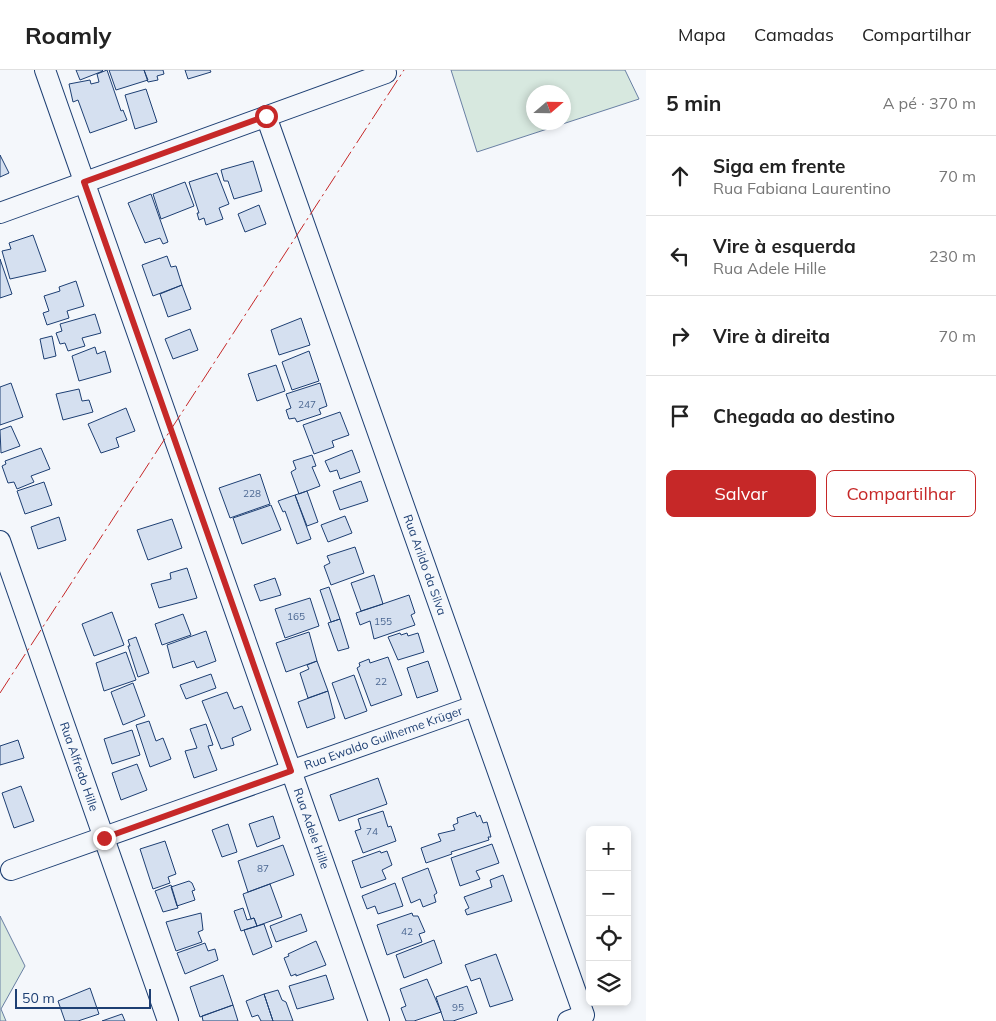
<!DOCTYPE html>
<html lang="pt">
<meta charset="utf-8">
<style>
body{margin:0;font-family:Mulish,sans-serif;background:#f6f6f6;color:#222}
.controls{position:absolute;right:15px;bottom:15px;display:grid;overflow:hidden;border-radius:8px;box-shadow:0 2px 8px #0003}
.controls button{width:45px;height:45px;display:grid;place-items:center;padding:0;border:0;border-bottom:1px solid #e0e0e0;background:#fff;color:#222;font:25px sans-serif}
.compass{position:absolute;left:526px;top:15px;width:45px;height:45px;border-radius:50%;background:#fff;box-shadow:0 2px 8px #0003;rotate:70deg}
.scale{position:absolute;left:15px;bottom:12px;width:136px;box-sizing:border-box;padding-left:5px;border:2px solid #1d3f73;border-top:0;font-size:14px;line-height:18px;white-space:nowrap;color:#1d3f73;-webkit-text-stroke:4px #f4f7fb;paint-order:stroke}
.stop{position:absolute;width:15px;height:15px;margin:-11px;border:4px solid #c62828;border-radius:50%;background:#fff}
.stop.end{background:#c62828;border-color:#fff;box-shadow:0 1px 5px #0008}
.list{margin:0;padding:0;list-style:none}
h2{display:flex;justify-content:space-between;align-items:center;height:65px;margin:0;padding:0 20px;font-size:21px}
h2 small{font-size:16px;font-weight:400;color:#767676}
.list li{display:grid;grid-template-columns:32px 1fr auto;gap:15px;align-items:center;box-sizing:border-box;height:80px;padding:0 20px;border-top:1px solid #e0e0e0}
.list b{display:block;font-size:19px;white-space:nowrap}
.list p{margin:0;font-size:16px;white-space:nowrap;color:#767676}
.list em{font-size:16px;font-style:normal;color:#767676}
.actions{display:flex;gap:10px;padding:15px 20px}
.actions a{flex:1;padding:11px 0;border:1px solid #c62828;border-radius:8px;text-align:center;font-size:18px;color:#c62828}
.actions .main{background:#c62828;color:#fff}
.icon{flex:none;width:28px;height:28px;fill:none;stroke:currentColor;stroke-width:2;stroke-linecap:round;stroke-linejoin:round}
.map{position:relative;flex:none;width:646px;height:951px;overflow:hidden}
header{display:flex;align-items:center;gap:30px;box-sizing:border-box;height:70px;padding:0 25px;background:#fff;border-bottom:1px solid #e0e0e0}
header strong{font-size:24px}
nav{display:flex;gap:28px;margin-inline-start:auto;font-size:18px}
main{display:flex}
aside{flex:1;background:#fff}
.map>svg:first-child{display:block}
.green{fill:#d7e8df;stroke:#687fa3;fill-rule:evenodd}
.building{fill:#d5e0f0;stroke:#1d3f73}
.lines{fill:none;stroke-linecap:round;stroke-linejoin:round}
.minor-casing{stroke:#1d3f73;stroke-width:22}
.minor{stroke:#f4f7fb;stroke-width:20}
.power{stroke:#c62828;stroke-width:1;stroke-dasharray:18 4 2.5 4;stroke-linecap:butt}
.route{stroke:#c62828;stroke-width:6}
.labels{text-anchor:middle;stroke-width:4;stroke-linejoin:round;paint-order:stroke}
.number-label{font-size:10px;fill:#4b6792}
.street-label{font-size:12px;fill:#1d3f73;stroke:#f4f7fb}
</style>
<header>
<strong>Roamly</strong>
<nav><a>Mapa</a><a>Camadas</a><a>Compartilhar</a></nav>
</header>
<main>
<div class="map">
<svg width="646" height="951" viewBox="0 0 646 951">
<rect width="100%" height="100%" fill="#f4f7fb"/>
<path class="green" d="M451 0H625L639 29 477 82ZM534 22H564V52H534Z
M0 846 25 896 1 939 6 951H0Z"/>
<path class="building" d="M76 0H102L103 1 80 10Z
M107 0 121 41 123 40 127 50 90 63 78 30 73 32 69 14 90 10 91 14 99 12 97 4Z
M109 0H144L148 10 116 20Z
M144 0H163L164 4 157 6 158 10 148 12Z
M185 0H210L211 2 188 9Z
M146 19 157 52 135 59 125 25Z
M0 85 9 103 0 107Z
M253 91 262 121 234 129 228 111H224L221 100Z
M217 103 229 134 219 138 223 149 206 155 204 148 199 150 197 143H199L189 112Z
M185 112 194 136 161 149 153 124Z
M151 124 168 172 163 174 160 168 145 173 128 133Z
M259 135 266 154 245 162 238 144Z
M33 165 46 201 10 209 2 181 11 179 9 173Z
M167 186 171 197 176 196 182 215 153 226 142 195Z
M0 189 12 224 0 228Z
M76 211 84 236 67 241 69 248 47 255 43 243 49 241 44 226 60 221 59 217Z
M182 215 191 239 168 247 160 224Z
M95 244 101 263 82 268 85 276 68 281 65 273 60 274 56 263 62 261 60 254Z
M301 248 310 275 279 285 271 260Z
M190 259 198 280 173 289 165 269Z
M52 266 56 286 44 289 40 269Z
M95 277 97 284 105 281 111 302 79 311 72 286Z
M309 281 319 311 292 320 282 292Z
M276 295 285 321 257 331 248 304Z
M11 313 23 347 0 355V317Z
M320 313 327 336 319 339 321 344 297 352 295 348 289 349 286 340 291 338 286 324Z
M79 319 82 331 89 330 93 342 63 350 56 324Z
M126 338 135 361 116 368 119 377 101 383 88 354Z
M340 342 349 365 332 371 334 377 314 384 303 355Z
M11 356 20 376 1 383 0 360Z
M41 378 50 399 31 406 34 412 17 419 14 412 8 413 2 396 6 394 5 391Z
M352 380 360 402 340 409 337 400 330 402 325 391Z
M312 385 316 396 312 397 320 416 299 424 291 402 296 399 293 391Z
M260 404 270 434 230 448 219 418Z
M361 411 368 431 340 440 333 421Z
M44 412 52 435 25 444 17 421Z
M307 421 318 452 307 456 295 425Z
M295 425 311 469 297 474 285 441 283 442 278 431Z
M271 435 281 460 242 474 233 448Z
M345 446 352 463 328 472 321 455Z
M59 447 66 470 38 479 31 457Z
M172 449 182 478 148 490 137 460Z
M355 477 364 503 331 515 324 496 330 493 327 486Z
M187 498 197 528 159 538 151 514 171 509 170 503Z
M374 505 383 534 361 541 351 513Z
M275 508 281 525 260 531 254 515Z
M329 517 340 549 331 552 320 520Z
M409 525 415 543 411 545 415 555 374 569 370 551 360 555 356 543Z
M310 528 319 556 285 568 275 539Z
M112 542 124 575 94 586 82 554Z
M183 544 191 565 162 575 155 554Z
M340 549 349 578 338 581 328 553Z
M206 561 216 591 197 598 194 591 173 598 167 575Z
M309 562 317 591 286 602 276 573Z
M400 563 401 565 407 563 408 566 418 563 424 582 398 590 388 567Z
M136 567 149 603 138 607 128 576H130L128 570Z
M126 582 136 610 104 621 96 593Z
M388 587 402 625 371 636 357 598 360 596 359 593 369 589 370 593Z
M317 591 328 621 308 628 300 603 309 599 307 595Z
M428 591 438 621 417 628 407 598Z
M211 604 216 618 186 629 180 615Z
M354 605 367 641 345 649 332 613Z
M133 613 145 646 123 655 111 622Z
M328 621 335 648 307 658 298 632Z
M227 622 234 639 242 636 251 660 232 668 234 675 221 679 202 631Z
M149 651 156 671 163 668 171 689 150 697 136 655Z
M206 654 213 675 208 676 217 700 194 708 185 681 197 678 190 659Z
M132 660 140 685 112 694 104 669Z
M18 670 24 688 0 695V676Z
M137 694 147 720 121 730 112 703Z
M378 708 387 734 339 751 330 725Z
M21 716 34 751 14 758 2 723Z
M383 741 388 757 391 756 396 771 363 783 355 761 361 759 358 749Z
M475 742 477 747 480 745 483 753 487 752 491 767H488L489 770 451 782 452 784 426 793 421 778 441 771 438 764 455 760 453 755 458 753 457 748Z
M273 746 280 768 257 777 249 754Z
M228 754 237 782 222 787 212 760Z
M165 771 176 804 168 807 170 813 153 819 140 779Z
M492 774 499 793 476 801 480 809 460 816 451 788Z
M283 775 294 805 248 822 238 791Z
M380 781 381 783 387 781 392 795 382 800 386 809 361 818 352 791Z
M428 798 437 823 434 825 436 832 423 837 420 829 411 833 402 808Z
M503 805 512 831 467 845 465 840 469 838 464 827 492 817 490 810Z
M189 811 192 813 195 820 192 821 195 830 177 836 171 817Z
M395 813 403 836 378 844 375 836 367 839 362 826Z
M270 814 282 847 257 856 254 848 251 849 243 824Z
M171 815 178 838 163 842 155 821Z
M243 838 247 850 254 848 257 856 241 861 234 841Z
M201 843 203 860 198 862 202 872 176 881 166 852Z
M412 843 413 846H418L425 862 419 864 422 872 387 885 377 855Z
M301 844 307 861 276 872 270 856Z
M264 854 272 877 253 885 244 860Z
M434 870 442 893 404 908 396 885Z
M316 871 326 895 296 906V904L291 906 284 888 289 886 288 884Z
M205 873 208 881 215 879 218 890 185 904 177 883Z
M496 884 513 930 490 937 480 908 471 911 465 895Z
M223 905 233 935 200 947 190 917Z
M326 905 334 929 297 939 289 916Z
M427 909 441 942 414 951H406L401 938 406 936 400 919Z
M467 916 477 943 453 951H444L436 927Z
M90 918 99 944 78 951H65L58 931Z
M278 920 282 930 286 932 293 951H273L264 924Z
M264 924 273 951H261L258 945 252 947 246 931Z
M233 935 238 951H203L202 946Z
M122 944 125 951H102Z"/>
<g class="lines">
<defs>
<g id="minor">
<path id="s1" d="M45 0 379 951"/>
<path id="s2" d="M266 46 584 945 568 951"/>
<path d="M0 143 386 3"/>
<path id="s3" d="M0 471 168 951"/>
<path id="s4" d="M11 800 474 636"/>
</g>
</defs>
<use href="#minor" class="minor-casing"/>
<use href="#minor" class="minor"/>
<path class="power" d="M0 623 404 0"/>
</g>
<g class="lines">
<path class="route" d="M104 768 291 701 84 112 266 46"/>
</g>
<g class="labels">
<g class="number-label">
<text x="307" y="338">247</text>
<text x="252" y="427">228</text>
<text x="296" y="550">165</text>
<text x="383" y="555">155</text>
<text x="381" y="615">22</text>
<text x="372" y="765">74</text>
<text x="263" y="802">87</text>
<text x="407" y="865">42</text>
<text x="458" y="941">95</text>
</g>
<g class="street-label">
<text dy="4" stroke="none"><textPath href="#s2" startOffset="476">Rua Arildo da Silva</textPath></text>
<text dy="4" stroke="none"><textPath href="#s4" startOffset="395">Rua Ewaldo Guilherme Krüger</textPath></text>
<text dy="4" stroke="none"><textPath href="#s3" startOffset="239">Rua Alfredo Hille</textPath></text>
<text dy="4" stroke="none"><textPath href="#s1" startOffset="804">Rua Adele Hille</textPath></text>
</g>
</g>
</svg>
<div class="controls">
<button>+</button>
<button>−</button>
<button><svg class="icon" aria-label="locate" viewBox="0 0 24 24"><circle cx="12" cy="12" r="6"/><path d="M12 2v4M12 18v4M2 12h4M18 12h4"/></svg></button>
<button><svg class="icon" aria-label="layers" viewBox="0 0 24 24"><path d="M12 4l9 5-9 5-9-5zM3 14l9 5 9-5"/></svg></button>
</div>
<svg class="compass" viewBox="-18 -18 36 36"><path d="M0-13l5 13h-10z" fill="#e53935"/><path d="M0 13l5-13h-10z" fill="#767676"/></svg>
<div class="scale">50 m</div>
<div class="stop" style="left:266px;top:46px"></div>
<div class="stop end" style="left:104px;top:768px"></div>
</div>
<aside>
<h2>5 min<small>A pé · 370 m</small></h2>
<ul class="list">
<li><svg class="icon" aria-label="ahead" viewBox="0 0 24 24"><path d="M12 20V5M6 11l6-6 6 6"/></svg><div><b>Siga em frente</b><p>Rua Fabiana Laurentino</p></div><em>70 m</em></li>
<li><svg class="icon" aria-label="left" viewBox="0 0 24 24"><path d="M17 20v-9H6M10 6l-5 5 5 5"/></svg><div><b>Vire à esquerda</b><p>Rua Adele Hille</p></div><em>230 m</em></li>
<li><svg class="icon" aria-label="right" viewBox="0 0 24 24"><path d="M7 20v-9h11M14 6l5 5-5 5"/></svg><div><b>Vire à direita</b></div><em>70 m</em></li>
<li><svg class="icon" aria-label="arrive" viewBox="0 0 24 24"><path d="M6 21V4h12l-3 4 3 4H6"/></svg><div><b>Chegada ao destino</b></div></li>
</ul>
<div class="actions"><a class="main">Salvar</a><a>Compartilhar</a></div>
</aside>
</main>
